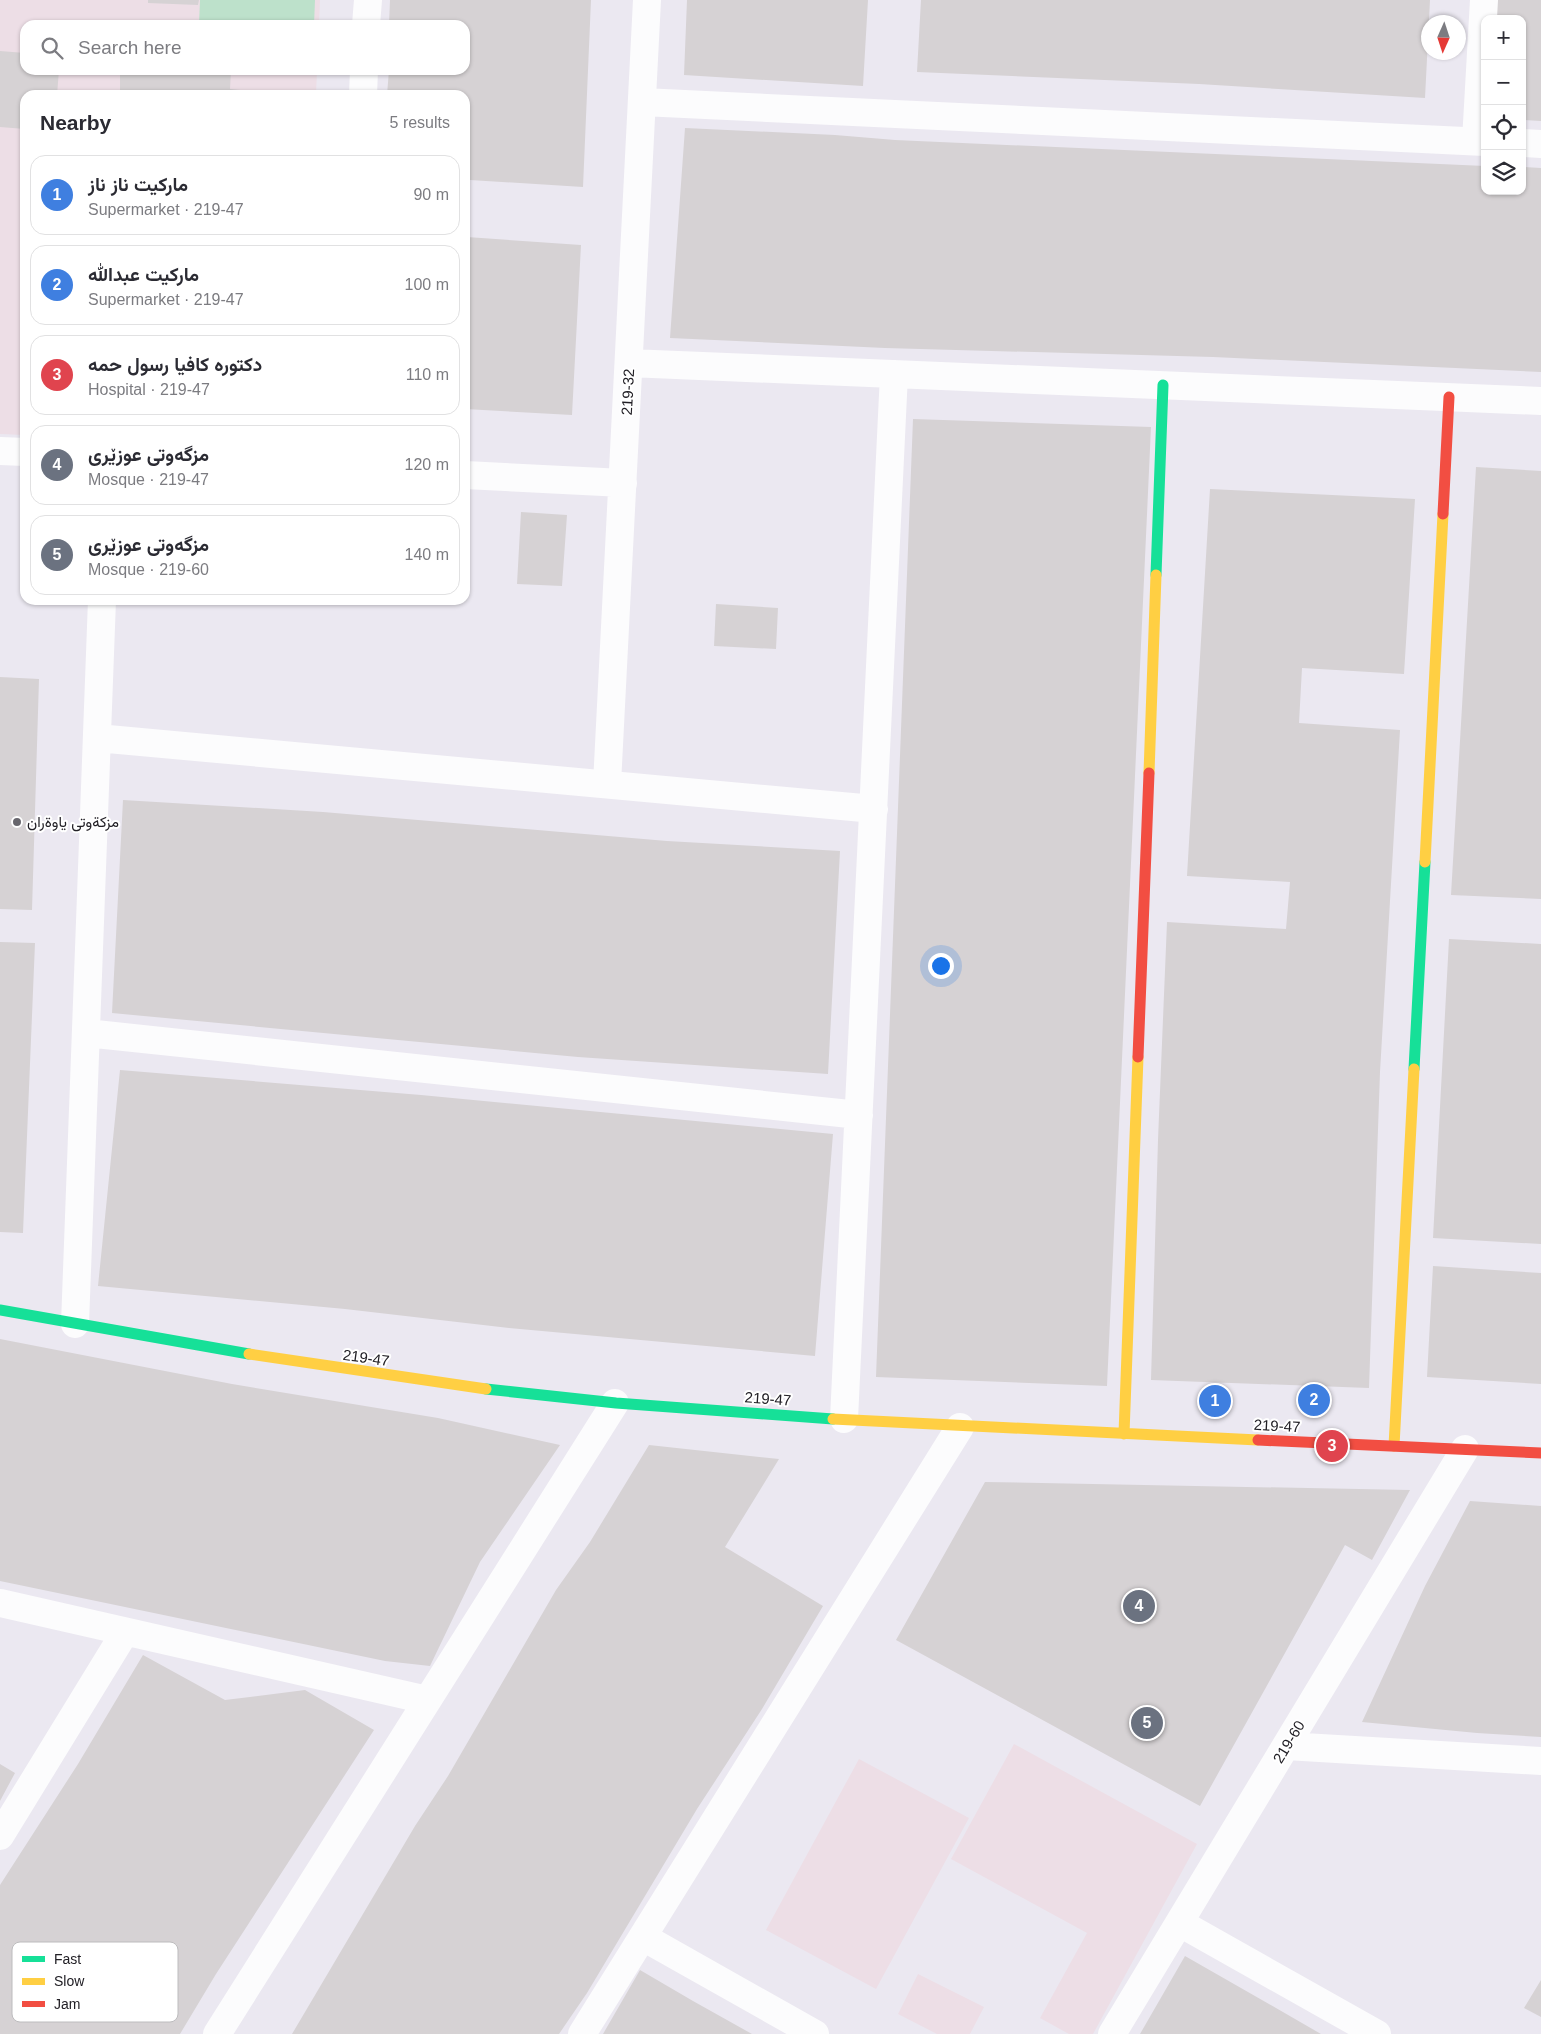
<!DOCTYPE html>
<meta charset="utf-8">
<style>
body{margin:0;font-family:Arial,Vazirmatn,sans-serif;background:#f7f7f7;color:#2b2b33}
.controls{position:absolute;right:15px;top:15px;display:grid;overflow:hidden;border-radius:10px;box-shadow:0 1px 4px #0004}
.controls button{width:45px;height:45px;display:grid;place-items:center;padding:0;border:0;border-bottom:1px solid #e1e1e2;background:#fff;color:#2b2b33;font:25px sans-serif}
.compass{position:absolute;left:1421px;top:15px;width:45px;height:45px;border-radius:50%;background:#fff;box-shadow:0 1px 4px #0004;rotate:183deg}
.you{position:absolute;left:940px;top:965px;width:18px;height:18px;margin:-12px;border:4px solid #fff;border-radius:50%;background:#1a73e8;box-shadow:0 0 0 8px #1a73e833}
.badge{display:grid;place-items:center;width:32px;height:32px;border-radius:50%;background:#2563eb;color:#fff;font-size:16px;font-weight:700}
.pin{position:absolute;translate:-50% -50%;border:2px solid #fff;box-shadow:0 1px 5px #0006}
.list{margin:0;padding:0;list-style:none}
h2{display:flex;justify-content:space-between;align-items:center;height:65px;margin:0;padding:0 20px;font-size:21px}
h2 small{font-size:16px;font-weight:400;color:#7c7c81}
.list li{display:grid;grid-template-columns:32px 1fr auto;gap:15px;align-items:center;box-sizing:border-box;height:80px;margin:0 10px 10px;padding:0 10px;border:1px solid #e1e1e2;border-radius:15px}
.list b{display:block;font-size:19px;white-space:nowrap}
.list p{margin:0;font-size:16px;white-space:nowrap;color:#7c7c81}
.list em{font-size:16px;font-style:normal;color:#7c7c81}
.icon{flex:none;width:28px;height:28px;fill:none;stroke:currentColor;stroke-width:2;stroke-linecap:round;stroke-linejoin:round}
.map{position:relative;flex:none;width:1541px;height:2034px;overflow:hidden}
.search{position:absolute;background:#fff;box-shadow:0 1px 4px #0004;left:20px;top:20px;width:450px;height:55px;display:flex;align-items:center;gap:12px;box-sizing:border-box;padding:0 18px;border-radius:15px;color:#7c7c81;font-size:19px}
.panel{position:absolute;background:#fff;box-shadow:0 1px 4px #0004;left:20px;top:90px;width:450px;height:515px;border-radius:15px}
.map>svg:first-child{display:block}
.education{fill:#eddee6}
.green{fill:#bde1cb}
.building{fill:#d6d2d4}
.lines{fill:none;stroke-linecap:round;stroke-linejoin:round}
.street{stroke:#fcfcfd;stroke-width:28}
.fast{stroke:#16e098;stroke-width:11}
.slow{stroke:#ffcf43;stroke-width:11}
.jam{stroke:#f24e42;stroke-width:11}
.poi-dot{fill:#68666d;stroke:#fff;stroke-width:2}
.labels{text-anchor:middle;stroke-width:4;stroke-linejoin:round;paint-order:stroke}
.street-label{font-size:15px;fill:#222026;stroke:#fff}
.poi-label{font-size:15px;fill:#222026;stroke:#fff;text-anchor:start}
.key{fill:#fff;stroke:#bdbcbe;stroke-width:1}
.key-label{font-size:14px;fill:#222026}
</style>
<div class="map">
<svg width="1541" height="2034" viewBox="0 0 1541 2034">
<rect width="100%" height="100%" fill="#ebe8f1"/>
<path class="education" d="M0 0H320L319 25H25V70H317L316 95H25V435L0 434Z
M1014 1744 1197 1844 1093 2034H1069L1040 2018 1087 1933 951 1859Z
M859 1759 969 1818 876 1989 766 1930Z
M918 1974 984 2007 970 2034H937L898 2014Z"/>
<path class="green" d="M200 0H315L314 25H199Z"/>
<path class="building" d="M148 0H199L198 5 148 3Z
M390 0H591L583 187 470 180 467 237 581 245 572 415 465 409V95H387L389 70H465V25H389Z
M687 0H868L863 86 684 75Z
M921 0H1430L1425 98 1199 84 917 72Z
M1493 0H1541V121L1522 120V19H1492Z
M0 51 25 53V70H59L57 95H25V129L0 127Z
M120 70H231L230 89 262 92V95H120Z
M685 128 835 135 895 140 1485 166V191H1522V167L1541 168V372L1213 357 885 348 670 338Z
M913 419 1151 427 1107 1386 876 1377Z
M1476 467 1541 471V899L1451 895Z
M1210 489 1415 499 1404 674 1302 668 1299 723 1400 730 1380 1072 1369 1388 1151 1380 1158 1140 1167 922 1286 929 1290 882 1187 876Z
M521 512 567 515 562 586 517 584Z
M716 604 778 608 776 649 714 646Z
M0 677 39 679 32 910 0 909Z
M123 800 323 812 667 841 840 851 828 1074 578 1057 112 1013Z
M1449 939 1541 944V1244L1433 1238Z
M0 942 35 943 23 1233 0 1232Z
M120 1070 421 1095 833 1134 815 1356 509 1328 345 1309 98 1286Z
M1433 1266 1541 1273V1384L1427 1377Z
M0 1339 232 1384 438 1418 560 1445 480 1562 430 1666 385 1661 0 1581Z
M649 1445 779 1459 725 1547 823 1606 762 1709 697 1809 587 1993 559 2034H292L415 1826 448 1776 556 1590 590 1542Z
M985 1482 1410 1490 1372 1560 1345 1545 1200 1806 896 1640Z
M1470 1501 1541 1506V1737L1477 1733 1362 1722 1425 1586Z
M143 1655 225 1700 305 1690 374 1730 216 1974 180 2034H0V1885L78 1764Z
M0 1764 15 1773 0 1801Z
M1185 1956 1276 2008 1321 2034H1140Z
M640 1970 693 2001 752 2034H603Z
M1541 1980V2017L1524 2008Z"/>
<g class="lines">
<path class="street" d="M366 25 368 0
M363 95 364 70
M642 102 1485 142
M1476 141 1484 0
M1522 143 1541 144
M629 363 1541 401
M0 451 25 452
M465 475 623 483
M97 738 874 809
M607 784 647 0
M86 1033 859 1115
M75 1324 102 600
M844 1419 894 374
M0 1603 427 1700
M1286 1746 1541 1761
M0 1836 125 1632
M1180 1923 1377 2034
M643 1937 815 2034
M217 2034 615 1403
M582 2034 960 1427
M1112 2034 1465 1449"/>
<path class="fast" d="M1156 575 1163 385
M1414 1069 1425 862
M0 1310 249 1354
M486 1389 616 1403 833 1419"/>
<path class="slow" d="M1149 773 1156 575
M1425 862 1443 514
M249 1354 486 1389
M833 1419 1258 1440
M1124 1434 1138 1057
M1394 1446 1414 1069"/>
<path class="jam" d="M1443 514 1449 397
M1138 1057 1149 773
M1258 1440 1541 1453"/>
</g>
<circle class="poi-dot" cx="17" cy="822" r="5"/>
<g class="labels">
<g class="street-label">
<text transform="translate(628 392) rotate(-87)" y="5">219-32</text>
<text transform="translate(366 1358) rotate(8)" y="5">219-47</text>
<text transform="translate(768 1399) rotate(4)" y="5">219-47</text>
<text transform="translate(1277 1426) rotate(3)" y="5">219-47</text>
<text transform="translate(1289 1742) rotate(-59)" y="5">219-60</text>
</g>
<g class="poi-label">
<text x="27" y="827">مزكةوتى ياوةران</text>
</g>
</g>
<rect x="12" y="1942" width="166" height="80" rx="8" class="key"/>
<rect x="22" y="1956" width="23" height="6" fill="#16e098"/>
<rect x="22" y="1978" width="23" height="7" fill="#ffcf43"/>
<rect x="22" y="2001" width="23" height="6" fill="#f24e42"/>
<g class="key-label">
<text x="54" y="1964">Fast</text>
<text x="54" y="1986">Slow</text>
<text x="54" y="2009">Jam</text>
</g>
</svg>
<div class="controls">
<button>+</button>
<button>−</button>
<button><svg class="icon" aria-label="locate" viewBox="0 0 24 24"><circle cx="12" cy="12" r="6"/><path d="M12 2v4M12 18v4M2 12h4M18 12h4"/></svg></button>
<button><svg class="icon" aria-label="layers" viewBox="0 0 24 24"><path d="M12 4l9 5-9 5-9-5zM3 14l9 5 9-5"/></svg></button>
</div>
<svg class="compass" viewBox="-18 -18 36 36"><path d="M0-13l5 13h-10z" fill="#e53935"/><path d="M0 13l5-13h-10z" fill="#7c7c81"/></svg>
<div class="you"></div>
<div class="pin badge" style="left:1215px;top:1401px;background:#3f7fe0">1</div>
<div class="pin badge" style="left:1314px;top:1400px;background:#3f7fe0">2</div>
<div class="pin badge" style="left:1332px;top:1446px;background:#e0444e">3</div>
<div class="pin badge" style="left:1139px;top:1606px;background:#6b7280">4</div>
<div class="pin badge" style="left:1147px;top:1723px;background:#6b7280">5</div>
<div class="search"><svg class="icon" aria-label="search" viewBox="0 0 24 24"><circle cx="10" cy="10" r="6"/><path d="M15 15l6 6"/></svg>Search here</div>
<section class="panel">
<h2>Nearby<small>5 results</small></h2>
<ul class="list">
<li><span class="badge" style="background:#3f7fe0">1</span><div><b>ماركيت ناز ناز</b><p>Supermarket · 219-47</p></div><em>90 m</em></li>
<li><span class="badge" style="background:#3f7fe0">2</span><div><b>ماركيت عبدالله</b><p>Supermarket · 219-47</p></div><em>100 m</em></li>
<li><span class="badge" style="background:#e0444e">3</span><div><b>دکتورە کافیا رسول حمە</b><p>Hospital · 219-47</p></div><em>110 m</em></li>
<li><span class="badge" style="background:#6b7280">4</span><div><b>مزگەوتی عوزێری</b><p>Mosque · 219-47</p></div><em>120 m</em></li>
<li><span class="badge" style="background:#6b7280">5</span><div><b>مزگه‌وتی عوزێری</b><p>Mosque · 219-60</p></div><em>140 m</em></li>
</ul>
</section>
</div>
